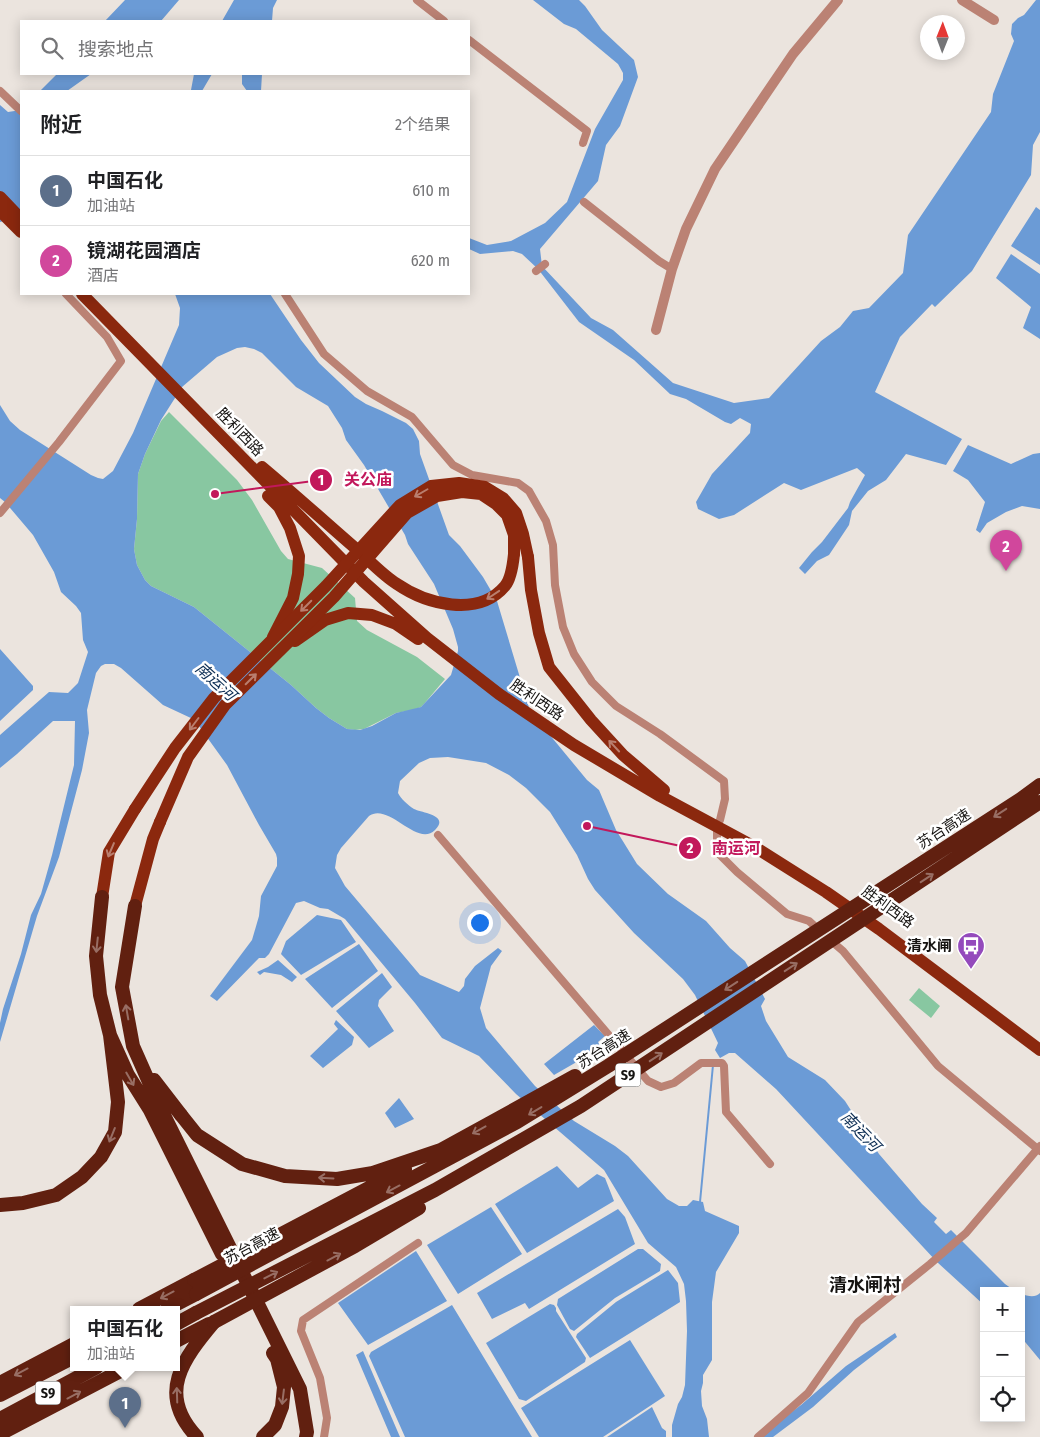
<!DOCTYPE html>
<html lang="zh">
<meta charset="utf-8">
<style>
body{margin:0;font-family:"Fira Sans Condensed","Noto Sans SC",sans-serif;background:#f6f6f6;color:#202124}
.controls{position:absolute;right:15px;bottom:15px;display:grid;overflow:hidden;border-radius:0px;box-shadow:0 2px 12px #0003}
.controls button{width:45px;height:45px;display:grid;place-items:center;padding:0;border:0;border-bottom:1px solid #e0e0e0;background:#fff;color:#202124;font:25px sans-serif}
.compass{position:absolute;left:920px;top:15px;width:45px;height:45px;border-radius:50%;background:#fff;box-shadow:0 2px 12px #0003;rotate:1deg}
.you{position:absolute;left:479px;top:922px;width:18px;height:18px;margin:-12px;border:4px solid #fff;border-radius:50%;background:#1a73e8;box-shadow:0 0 0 8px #1a73e833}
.badge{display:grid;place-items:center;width:32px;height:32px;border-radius:50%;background:#ea580c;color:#fff;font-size:16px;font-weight:700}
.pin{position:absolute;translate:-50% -41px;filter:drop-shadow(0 1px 2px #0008)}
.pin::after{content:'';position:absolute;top:26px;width:18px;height:15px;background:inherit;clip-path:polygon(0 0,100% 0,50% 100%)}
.popup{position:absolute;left:70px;top:1306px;width:110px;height:65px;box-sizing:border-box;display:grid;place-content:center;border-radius:0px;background:#fff;filter:drop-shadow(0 1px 4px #0005);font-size:16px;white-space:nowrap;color:#757577}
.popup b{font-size:19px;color:#202124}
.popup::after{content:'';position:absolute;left:50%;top:100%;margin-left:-10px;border:10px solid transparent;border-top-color:#fff}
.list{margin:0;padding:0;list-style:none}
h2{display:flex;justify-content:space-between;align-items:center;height:65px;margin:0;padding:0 20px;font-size:21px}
h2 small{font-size:16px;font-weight:400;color:#757577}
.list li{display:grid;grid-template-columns:32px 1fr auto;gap:15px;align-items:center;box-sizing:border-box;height:70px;padding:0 20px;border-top:1px solid #e0e0e0}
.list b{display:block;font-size:19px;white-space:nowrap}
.list p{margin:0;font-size:16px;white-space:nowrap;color:#757577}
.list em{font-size:16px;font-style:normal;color:#757577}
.icon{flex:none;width:28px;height:28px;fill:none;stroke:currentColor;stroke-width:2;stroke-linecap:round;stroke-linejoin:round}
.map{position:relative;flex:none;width:1040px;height:1437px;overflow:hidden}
.search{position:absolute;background:#fff;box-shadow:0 2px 12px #0003;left:20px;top:20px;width:450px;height:55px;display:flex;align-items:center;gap:12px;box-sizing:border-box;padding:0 18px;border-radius:0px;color:#757577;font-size:19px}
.panel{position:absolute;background:#fff;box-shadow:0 2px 12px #0003;left:20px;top:90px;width:450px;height:205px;border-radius:0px}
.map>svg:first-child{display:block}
.green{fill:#88c7a1}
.water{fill:#6b9bd6;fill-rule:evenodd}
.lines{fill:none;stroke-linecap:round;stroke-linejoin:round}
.stream{stroke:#6b9bd6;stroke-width:2}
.minor{stroke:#bb8274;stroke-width:8}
.tertiary{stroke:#bb8274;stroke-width:10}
.primary{stroke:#8b280e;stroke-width:12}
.motorway{stroke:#612010;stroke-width:14}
.primary-bridge{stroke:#8b280e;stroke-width:12}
.motorway-bridge{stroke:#612010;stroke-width:14}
.oneway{stroke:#b97e6e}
.oneway2{stroke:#986e64}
.labels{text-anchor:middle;stroke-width:5;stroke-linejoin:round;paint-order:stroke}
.shield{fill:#fff;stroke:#5b5a58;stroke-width:1}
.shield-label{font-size:14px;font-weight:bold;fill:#151311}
.street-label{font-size:15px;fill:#151311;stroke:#fff}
.poi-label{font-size:15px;font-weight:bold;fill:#151311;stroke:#fff;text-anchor:end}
.water-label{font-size:16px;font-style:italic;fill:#0c2d53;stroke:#fff}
.quarter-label{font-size:18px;font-weight:bold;fill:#151311;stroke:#fff}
.leader{fill:none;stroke:#c2185b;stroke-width:2}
.callout-dot{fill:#c2185b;stroke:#fff;stroke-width:2}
.mark-label{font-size:15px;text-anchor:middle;font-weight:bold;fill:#fff}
.callout-label{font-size:16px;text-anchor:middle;font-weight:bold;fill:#c2185b;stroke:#fff;stroke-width:5;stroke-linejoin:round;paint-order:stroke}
</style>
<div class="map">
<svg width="1040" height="1437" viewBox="0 0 1040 1437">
<rect width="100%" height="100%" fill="#ebe4de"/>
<path class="green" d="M169 412 237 480 252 500 281 551 288 559 322 568 355 598 357 621 367 630 417 657 445 679 424 704 421 707 413 710 396 713 364 729 355 730 347 729 329 718 316 708 291 685 194 607 151 586 145 580 137 565 134 549 137 519 138 474 145 454 161 421Z
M919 988 940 1006 931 1018 909 1000Z"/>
<path class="water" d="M125 0H179L161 21H105Z
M234 0H277L273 8 272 21H222Z
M533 0H579L585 6 602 30 634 60 638 77 620 126 606 145 598 181 540 249 542 266 591 318 613 330 673 383 734 403 769 398 821 341 840 327 853 311 869 308 903 273 908 235 991 112 993 94 1014 41 1011 34 1012 24 1018 18 1024 15 1036 0H1040V132L1033 145 1031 175 972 271 935 307 932 304 900 337 875 392 962 439 946 465 906 454 886 480 868 491 852 511 849 525 829 555 817 561 805 574 799 568 812 552 822 542 848 508 850 502 865 475 857 468 801 490 784 483 734 515 719 519 698 509 696 502 712 474 750 433 751 424 740 418 731 424 725 422 686 399 670 394 634 360 579 322 538 269 522 254 513 251 480 254 469 249V238L487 245 511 241 545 223 567 202 595 129 623 80V73L618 64 576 29 564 24Z
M57 74H91L67 91H40Z
M194 74H212L202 91 191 90Z
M242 74H262L261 91H247L242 84Z
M0 105 8 112 21 110V216L0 222Z
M1036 207 1040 210V265L1011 246Z
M1011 254 1040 274V339L1023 328 1031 307 996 278Z
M175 294H270L301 340 319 363 355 397 366 404 382 411 406 423 413 429 419 441 420 454 449 535 460 546 483 577 497 601 530 711 587 780 599 790 616 830 637 864 668 894 706 921 730 948 745 961 765 999 761 1006 766 1021 788 1057 825 1080 845 1101 879 1154 922 1204 937 1218 934 1222 946 1234 951 1230 1005 1284 1015 1291H984V1305L937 1262 776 1089 735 1053H729L720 1058 715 1050 718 1043 695 995 683 979 634 933 595 890 588 879 577 855 550 812 526 788 509 775 486 763 448 757 430 758 419 763 400 781 398 793C401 799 408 805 414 809 422 813 450 815 435 830 417 848 389 802 369 816L341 848 337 855 335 868 345 886 420 975 459 992 464 986 465 979 475 966 498 948 502 951 491 966 480 1008 486 1028 535 1086 574 1121 615 1146 628 1156 667 1199 679 1206H687L693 1200 703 1202 705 1211 739 1226V1233L716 1272 712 1302V1360L703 1375V1383L701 1391 702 1406 707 1419 709 1437H672V1425L678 1404 682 1397 685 1385 687 1331 686 1301 684 1284 676 1267 648 1243 604 1170 516 1094 479 1056 442 1038 415 1003 345 919 328 909 320 908 304 901 296 903 269 954 265 958H259L217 1001 210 996 252 940 259 916 261 896 277 866V858L276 854 259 825 227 765 196 722 193 719 163 705 121 668 114 664H105L101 666 96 673 87 710 89 733 82 770 59 857 37 916 0 1042V1023L3 1009 21 954 31 915 41 894 52 855 74 765 75 721H53L17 754 0 768V735L49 692 68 693 78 683 88 652 83 640 81 613 76 606 61 592 54 572 33 535 5 502 0 498V405L10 421 20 430 91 475 98 478 103 479 113 471 133 433 179 325 180 308ZM245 347 254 349 262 353 296 387 328 406 342 428 346 440 364 465 405 535 408 544 434 584 453 629 458 647V651L451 675 421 707 396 713 372 726 360 730 347 729 329 718 316 708 291 685 194 607 151 586 145 580 137 565 134 549 137 519 138 474 145 454 161 420 182 387 217 357 237 348Z
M968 445 1011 464 1033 454 1040 453V509L1022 506 1006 512 987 523 980 533 976 530 985 502 968 480 953 471Z
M0 649 33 686V690L0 721Z
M317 915 341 920 356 942 301 975 281 954 286 941Z
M359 944 378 971 332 1008 305 979Z
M278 960 297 977 292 982 281 975 264 972 260 975 257 972 268 967Z
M382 973 392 987 379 1000 378 1006 394 1031 369 1048 336 1011Z
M336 1020 354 1037 352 1045 323 1068 310 1056 338 1029 334 1024Z
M594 1025 605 1036 598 1042 601 1048 554 1075 544 1064Z
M399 1098 414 1119 395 1128 385 1113Z
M557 1166 578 1188 597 1174 605 1178 614 1201 527 1253 495 1204Z
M491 1207 522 1254 458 1294 427 1245Z
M618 1209 625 1217 635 1244 529 1309 525 1303 492 1319 477 1293Z
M638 1249H643L661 1264 660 1271 615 1298 574 1331 570 1329 557 1305 558 1299Z
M416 1251 447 1301 368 1345 338 1303Z
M668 1270 678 1283 680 1302 590 1358 576 1337 577 1334 616 1302Z
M1040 1293V1360L1021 1337V1294C1028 1296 1035 1298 1040 1293Z
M550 1304 554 1305 556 1308V1311L586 1358 585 1362 526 1401 519 1399 486 1343Z
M452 1305 532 1437H405L369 1356 371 1352Z
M895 1333 897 1337 854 1370 813 1407 773 1437H758L801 1405 846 1366Z
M630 1340 665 1396 603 1437H539L521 1408Z
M363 1351 400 1437H391L356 1355Z
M652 1407 662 1428 666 1431V1437H607Z"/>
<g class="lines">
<path class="stream" d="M700 1202 713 1065"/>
<path class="minor" d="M417 0 444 21
M469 40 587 131 583 143
M0 91 21 111
M584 202 659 261 672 269
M536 271 545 264
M285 294 324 354 367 391 412 417 453 465 472 475 518 483 529 491 546 521 553 545 555 585 563 627 574 654 592 682 616 706 660 734 724 781 725 799 720 820 717 826V852L737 872 787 914 809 921 820 931
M0 513 59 442 121 361 107 337 66 294
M438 835 648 1081 661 1087 674 1083 701 1063H722L724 1066 726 1112 770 1164
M829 939 843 951 938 1066 1040 1151
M324 1437 327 1418 320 1378 301 1331 303 1320 418 1243
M758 1437 808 1393 858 1322 930 1264 966 1233 1040 1146"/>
<path class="tertiary" d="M962 0 994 20
M656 330 672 269 686 229 715 169 793 54 838 0"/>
<path class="primary" d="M0 197 21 219
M0 211 21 232
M82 294 364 582 427 638 499 694 574 745 660 796 753 846 826 892 879 929 1040 1050
M262 467C293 493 323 520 354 547 367 558 382 575 397 584 426 604 478 618 505 586 511 579 513 564 514 554
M268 496 279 507 290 528 299 556 298 574 293 598 273 637
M528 557 531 590 539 633 549 667 591 720 623 755 664 790
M295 641 325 620 348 613 372 615 396 624 418 639
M102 897 109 852 135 809
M135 906 153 839 160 822"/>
<path class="motorway" d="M135 906 122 987 133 1046 160 1107 300 1389 307 1432 306 1437
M110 1035 128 1075 150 1110 222 1254
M154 1080 181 1115
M0 1205 23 1203 56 1195 82 1177 101 1157 115 1132 118 1102 114 1068 110 1035 100 995 96 956 102 897
M139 1309 194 1280
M167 1309 196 1294
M176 1324 196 1313
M176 1341 209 1324
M0 1383 74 1344
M0 1395 74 1357
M0 1419 97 1367
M0 1434 128 1367
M197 1437C156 1394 183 1359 214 1322
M263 1437 275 1425 282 1407 284 1387 277 1359 273 1353"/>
<path class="primary-bridge" d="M135 809 175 748 214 698 326 586 400 505 431 486 459 483 485 487 503 498 516 513 523 534 528 557
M160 822 188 757 225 705 334 597 407 513 437 496 462 492 481 494 496 504 507 515 514 535V554"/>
<path class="motorway-bridge" d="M181 1115 197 1135 242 1164 285 1176 337 1179 373 1173 441 1150 575 1076
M194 1280 405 1169
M196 1294 517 1122 608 1066 1021 799 1040 785
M196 1313 435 1190 581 1106 1040 802
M214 1322 355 1246 419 1208"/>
</g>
<defs><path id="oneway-shaft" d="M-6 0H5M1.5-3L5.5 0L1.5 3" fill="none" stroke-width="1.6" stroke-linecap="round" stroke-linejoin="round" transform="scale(1.25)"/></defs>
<g class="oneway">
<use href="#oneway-shaft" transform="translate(421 493) rotate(150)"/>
<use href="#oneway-shaft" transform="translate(493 595) rotate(146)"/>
<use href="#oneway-shaft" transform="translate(306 606) rotate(135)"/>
<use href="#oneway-shaft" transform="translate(251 679) rotate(-45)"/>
<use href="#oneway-shaft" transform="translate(194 724) rotate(127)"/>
<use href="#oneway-shaft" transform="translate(614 746) rotate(-133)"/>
<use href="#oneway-shaft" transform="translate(111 850) rotate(113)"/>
</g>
<g class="oneway2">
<use href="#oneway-shaft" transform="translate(1000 813) rotate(147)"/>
<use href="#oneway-shaft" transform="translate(927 878) rotate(-33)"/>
<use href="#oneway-shaft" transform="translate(97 945) rotate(96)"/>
<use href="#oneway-shaft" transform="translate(791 967) rotate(-33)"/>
<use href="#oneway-shaft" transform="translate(731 986) rotate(147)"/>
<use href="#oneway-shaft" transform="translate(127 1012) rotate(-100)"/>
<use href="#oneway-shaft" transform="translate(656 1057) rotate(-33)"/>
<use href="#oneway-shaft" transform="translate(130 1079) rotate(60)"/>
<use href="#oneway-shaft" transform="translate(535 1111) rotate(149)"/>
<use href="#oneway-shaft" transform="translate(479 1130) rotate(151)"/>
<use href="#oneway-shaft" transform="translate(112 1135) rotate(112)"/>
<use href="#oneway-shaft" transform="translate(326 1178) rotate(-177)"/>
<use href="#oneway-shaft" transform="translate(393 1189) rotate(152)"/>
<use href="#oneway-shaft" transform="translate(334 1257) rotate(-28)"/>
<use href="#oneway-shaft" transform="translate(271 1275) rotate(-27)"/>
<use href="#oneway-shaft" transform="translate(167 1295) rotate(152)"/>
<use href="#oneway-shaft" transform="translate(21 1372) rotate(152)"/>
<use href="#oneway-shaft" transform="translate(74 1395) rotate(-28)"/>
<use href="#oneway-shaft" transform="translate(177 1395) rotate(-92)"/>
<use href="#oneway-shaft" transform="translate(283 1397) rotate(97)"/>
</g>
<defs>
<symbol id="bus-pin" viewBox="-11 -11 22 30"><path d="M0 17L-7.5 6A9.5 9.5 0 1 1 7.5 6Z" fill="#944abc" stroke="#fff"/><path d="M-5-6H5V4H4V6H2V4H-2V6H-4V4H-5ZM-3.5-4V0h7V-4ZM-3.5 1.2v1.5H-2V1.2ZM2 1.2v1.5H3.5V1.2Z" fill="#fff"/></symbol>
</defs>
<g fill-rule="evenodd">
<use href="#bus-pin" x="955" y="930" width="32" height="43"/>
</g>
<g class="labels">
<g class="shield">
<rect x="615.5" y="1063.5" width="25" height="23" rx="4"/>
<rect x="35.5" y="1381.5" width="25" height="23" rx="4"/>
</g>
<g class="shield-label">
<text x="628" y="1080">S9</text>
<text x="48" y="1398">S9</text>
</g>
<g class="street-label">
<text transform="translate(240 432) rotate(46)" y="5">胜利西路</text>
<text transform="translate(537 700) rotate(34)" y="5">胜利西路</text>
<text transform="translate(944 829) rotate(-33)" y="5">苏台高速</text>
<text transform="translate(888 907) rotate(36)" y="5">胜利西路</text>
<text transform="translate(604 1049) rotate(-32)" y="5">苏台高速</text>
<text transform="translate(252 1246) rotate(-28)" y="5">苏台高速</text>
</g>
<g class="poi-label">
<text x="952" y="951">清水闸</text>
</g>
<g class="water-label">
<text transform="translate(216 681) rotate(42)" y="6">南运河</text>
<text transform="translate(861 1131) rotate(46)" y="6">南运河</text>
</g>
<g class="quarter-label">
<text x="865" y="1291">清水闸村</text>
</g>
</g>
<path class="leader" d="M215 494L321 480M587 826L690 848"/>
<g class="callout-dot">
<circle cx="215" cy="494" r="5"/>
<circle cx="587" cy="826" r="5"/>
<circle cx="321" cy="480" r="12"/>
<circle cx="690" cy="848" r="12"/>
</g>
<g class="mark-label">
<text x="321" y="485">1</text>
<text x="690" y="853">2</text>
</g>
<g class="callout-label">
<text x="368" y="485">关公庙</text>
<text x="736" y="854">南运河</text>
</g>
</svg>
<div class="controls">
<button>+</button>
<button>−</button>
<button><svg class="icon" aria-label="locate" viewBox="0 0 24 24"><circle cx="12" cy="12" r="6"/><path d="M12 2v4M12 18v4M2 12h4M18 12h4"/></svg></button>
</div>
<svg class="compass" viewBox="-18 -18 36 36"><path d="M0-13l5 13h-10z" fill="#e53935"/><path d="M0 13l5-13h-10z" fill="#757577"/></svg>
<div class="you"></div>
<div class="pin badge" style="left:125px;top:1428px;background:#5c6f8a">1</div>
<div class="popup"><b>中国石化</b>加油站</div>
<div class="pin badge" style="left:1006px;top:571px;background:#d1479c">2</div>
<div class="search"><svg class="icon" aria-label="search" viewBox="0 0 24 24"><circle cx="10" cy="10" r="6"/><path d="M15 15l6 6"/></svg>搜索地点</div>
<section class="panel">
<h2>附近<small>2个结果</small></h2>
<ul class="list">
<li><span class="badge" style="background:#5c6f8a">1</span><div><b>中国石化</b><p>加油站</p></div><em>610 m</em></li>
<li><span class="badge" style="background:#d1479c">2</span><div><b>镜湖花园酒店</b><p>酒店</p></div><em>620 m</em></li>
</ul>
</section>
</div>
